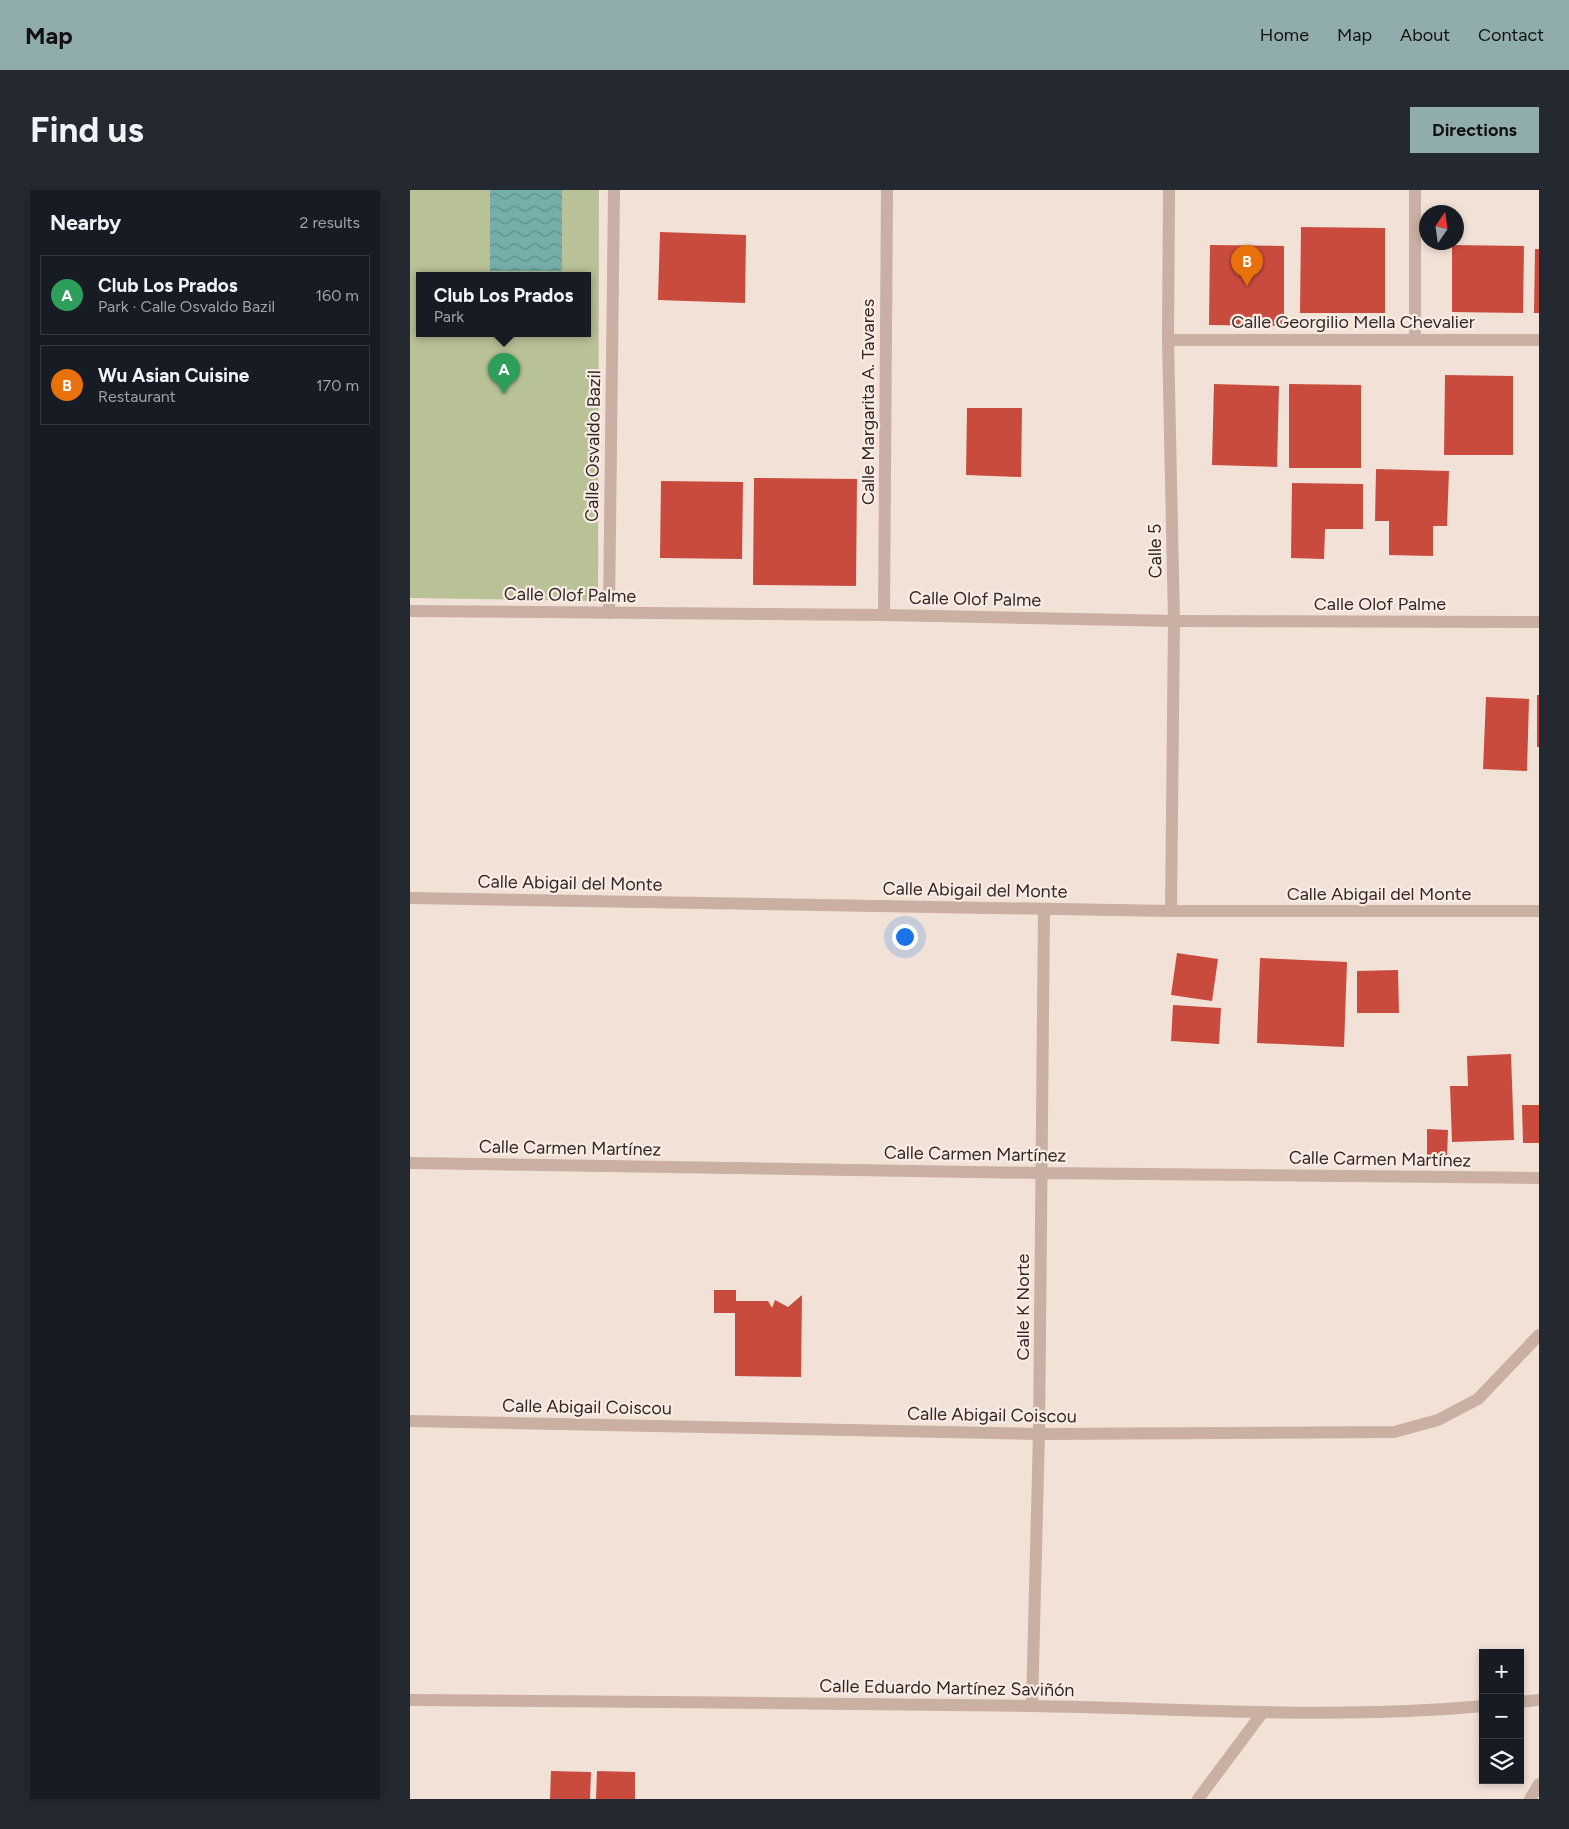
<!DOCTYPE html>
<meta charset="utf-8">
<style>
body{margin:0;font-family:Figtree,sans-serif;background:#242831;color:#f1f3f6}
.controls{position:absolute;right:15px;bottom:15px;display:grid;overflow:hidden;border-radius:0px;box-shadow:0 2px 8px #0003}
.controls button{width:45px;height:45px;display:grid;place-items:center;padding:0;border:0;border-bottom:1px solid #363941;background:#171b24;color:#f1f3f6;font:25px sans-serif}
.compass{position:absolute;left:1009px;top:15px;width:45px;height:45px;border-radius:50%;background:#171b24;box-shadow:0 2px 8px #0003;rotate:13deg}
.you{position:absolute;left:494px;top:746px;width:18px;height:18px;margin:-12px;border:4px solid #fff;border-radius:50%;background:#1a73e8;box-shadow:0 0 0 8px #1a73e833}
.badge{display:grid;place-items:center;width:32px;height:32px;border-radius:50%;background:#90adac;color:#fff;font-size:16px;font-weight:700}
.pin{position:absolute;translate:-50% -41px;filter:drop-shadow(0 1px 2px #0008)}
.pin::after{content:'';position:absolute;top:26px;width:18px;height:15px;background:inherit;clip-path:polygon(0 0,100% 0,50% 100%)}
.popup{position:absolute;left:6px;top:82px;width:175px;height:65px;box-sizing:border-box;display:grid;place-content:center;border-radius:0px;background:#171b24;filter:drop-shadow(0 1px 4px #0005);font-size:16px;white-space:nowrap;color:#9ea1a6}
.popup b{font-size:19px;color:#f1f3f6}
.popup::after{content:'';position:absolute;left:50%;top:100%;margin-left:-10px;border:10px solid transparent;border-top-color:#171b24}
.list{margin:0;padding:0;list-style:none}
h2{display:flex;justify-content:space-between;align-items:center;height:65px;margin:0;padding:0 20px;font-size:21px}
h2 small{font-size:16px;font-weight:400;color:#9ea1a6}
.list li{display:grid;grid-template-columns:32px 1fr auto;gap:15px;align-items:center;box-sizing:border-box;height:80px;margin:0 10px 10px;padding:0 10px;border:1px solid #363941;border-radius:0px}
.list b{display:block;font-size:19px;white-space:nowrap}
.list p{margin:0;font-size:16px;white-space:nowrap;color:#9ea1a6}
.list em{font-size:16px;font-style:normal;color:#9ea1a6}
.icon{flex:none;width:28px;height:28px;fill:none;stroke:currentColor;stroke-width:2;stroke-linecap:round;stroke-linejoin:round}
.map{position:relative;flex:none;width:1129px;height:1609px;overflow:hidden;border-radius:0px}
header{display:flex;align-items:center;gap:30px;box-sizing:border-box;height:70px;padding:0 25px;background:#90adac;color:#111}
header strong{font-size:24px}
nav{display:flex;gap:28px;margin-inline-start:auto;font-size:18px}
.intro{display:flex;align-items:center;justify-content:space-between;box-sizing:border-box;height:120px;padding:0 30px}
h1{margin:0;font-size:35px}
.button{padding:12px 22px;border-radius:0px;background:#90adac;color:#111;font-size:18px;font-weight:700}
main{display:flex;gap:30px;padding:0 30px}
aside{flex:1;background:#171b24;border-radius:0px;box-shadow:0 2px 8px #0003}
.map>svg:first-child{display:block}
.green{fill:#b9c197;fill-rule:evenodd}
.water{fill:url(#water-waves)}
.building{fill:#c94b3e}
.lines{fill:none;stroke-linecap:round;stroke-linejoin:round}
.minor{stroke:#caafa3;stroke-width:12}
.tertiary{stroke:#caafa3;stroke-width:12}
.labels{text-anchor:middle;stroke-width:4.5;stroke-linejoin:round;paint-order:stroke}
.street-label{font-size:18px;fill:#352826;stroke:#f9ece4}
</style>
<header>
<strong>Map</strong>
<nav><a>Home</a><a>Map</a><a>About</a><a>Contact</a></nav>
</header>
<div class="intro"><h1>Find us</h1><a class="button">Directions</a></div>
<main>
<aside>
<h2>Nearby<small>2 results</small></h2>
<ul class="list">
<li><span class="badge" style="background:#2e9e5b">A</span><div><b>Club Los Prados</b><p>Park · Calle Osvaldo Bazil</p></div><em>160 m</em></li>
<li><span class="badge" style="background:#e8710a">B</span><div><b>Wu Asian Cuisine</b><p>Restaurant</p></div><em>170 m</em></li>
</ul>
</aside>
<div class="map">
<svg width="1129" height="1609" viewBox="0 0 1129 1609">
<defs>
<pattern id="water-waves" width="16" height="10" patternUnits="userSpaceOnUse" patternTransform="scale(1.25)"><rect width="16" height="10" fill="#76afa9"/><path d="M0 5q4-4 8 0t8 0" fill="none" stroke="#628e89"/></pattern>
</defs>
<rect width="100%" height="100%" fill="#f2e1d7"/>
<path class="green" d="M0 0H189L188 411 0 408ZM10 85H178V143H10Z"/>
<path class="water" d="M80 0H152V81H80Z"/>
<path class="building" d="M891 37 975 38V123H890Z
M250 42 336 45 335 113 248 110Z
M800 55 874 56V136L799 135Z
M1042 55 1114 56 1113 123 1042 122Z
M1125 59H1129V123H1124Z
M1035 185 1103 186V265H1034Z
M804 194 869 196 867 277 802 275Z
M879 194 951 195V278H879Z
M557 218H612L611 287 556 285Z
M966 279 1039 281 1037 336H1023V366L979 365V331H965Z
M344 288 447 289 446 396 343 395Z
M251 291 333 292 332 369 250 368Z
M882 293 953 294V339H915L914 369 881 368Z
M1127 505H1129V557H1127Z
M1076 507 1119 509 1117 581 1073 579Z
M767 763 808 769 802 811 761 805Z
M850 768 937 772 934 857 847 853Z
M988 780 989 823H947V781Z
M763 815 811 818 809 854 761 851Z
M1101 864 1104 950 1042 952 1040 896H1058L1057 866Z
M1112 915H1129V953H1113Z
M1017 939 1038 940 1037 968 1017 967Z
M304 1100H326V1111H358L362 1118 365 1110 378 1117 392 1105 391 1187 325 1186V1123H304Z
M141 1581 181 1582 180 1609H140Z
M187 1581 225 1582V1609H186Z"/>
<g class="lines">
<path class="minor" d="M759 0 758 150 764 431 761 721
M1005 0V149
M758 150H1129
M199 423 204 0
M474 425 477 0
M0 708 761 721H1129
M0 973 631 983 1129 988
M0 1231 629 1244 984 1242 1028 1230 1068 1209 1129 1145
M0 1510C207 1512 413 1513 620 1516 771 1518 922 1530 1073 1516
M1110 1512 1129 1510
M622 1516 629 1244 634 719
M788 1609 853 1522
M1120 1609 1129 1594"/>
<path class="tertiary" d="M0 421 474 425 764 431 1129 432"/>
</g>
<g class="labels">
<g class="street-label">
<text x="943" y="138">Calle Georgilio Mella Chevalier</text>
<text transform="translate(458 212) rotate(-90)" y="6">Calle Margarita A. Tavares</text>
<text transform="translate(183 256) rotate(-89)" y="6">Calle Osvaldo Bazil</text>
<text transform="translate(745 361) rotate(-91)" y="6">Calle 5</text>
<text transform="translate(160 405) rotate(1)" y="6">Calle Olof Palme</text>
<text transform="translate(565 409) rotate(1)" y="6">Calle Olof Palme</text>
<text x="970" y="420">Calle Olof Palme</text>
<text transform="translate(160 693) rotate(1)" y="6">Calle Abigail del Monte</text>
<text transform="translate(565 700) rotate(1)" y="6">Calle Abigail del Monte</text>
<text x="969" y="710">Calle Abigail del Monte</text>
<text transform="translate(160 958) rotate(1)" y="6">Calle Carmen Martínez</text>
<text transform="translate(565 964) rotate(1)" y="6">Calle Carmen Martínez</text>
<text transform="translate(970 969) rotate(1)" y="6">Calle Carmen Martínez</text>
<text transform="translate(613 1117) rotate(-90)" y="6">Calle K Norte</text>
<text transform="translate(177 1217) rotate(1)" y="6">Calle Abigail Coiscou</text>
<text transform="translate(582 1225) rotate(1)" y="6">Calle Abigail Coiscou</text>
<text transform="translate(537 1498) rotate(1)" y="6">Calle Eduardo Martínez Saviñón</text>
</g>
</g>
</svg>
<div class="controls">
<button>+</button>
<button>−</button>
<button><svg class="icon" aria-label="layers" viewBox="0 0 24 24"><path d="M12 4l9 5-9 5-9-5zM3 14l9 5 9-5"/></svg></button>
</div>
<svg class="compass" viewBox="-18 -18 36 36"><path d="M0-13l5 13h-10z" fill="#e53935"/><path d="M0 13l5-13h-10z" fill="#9ea1a6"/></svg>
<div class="you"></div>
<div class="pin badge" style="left:94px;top:204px;background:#2e9e5b">A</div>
<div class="popup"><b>Club Los Prados</b>Park</div>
<div class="pin badge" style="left:837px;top:96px;background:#e8710a">B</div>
</div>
</main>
